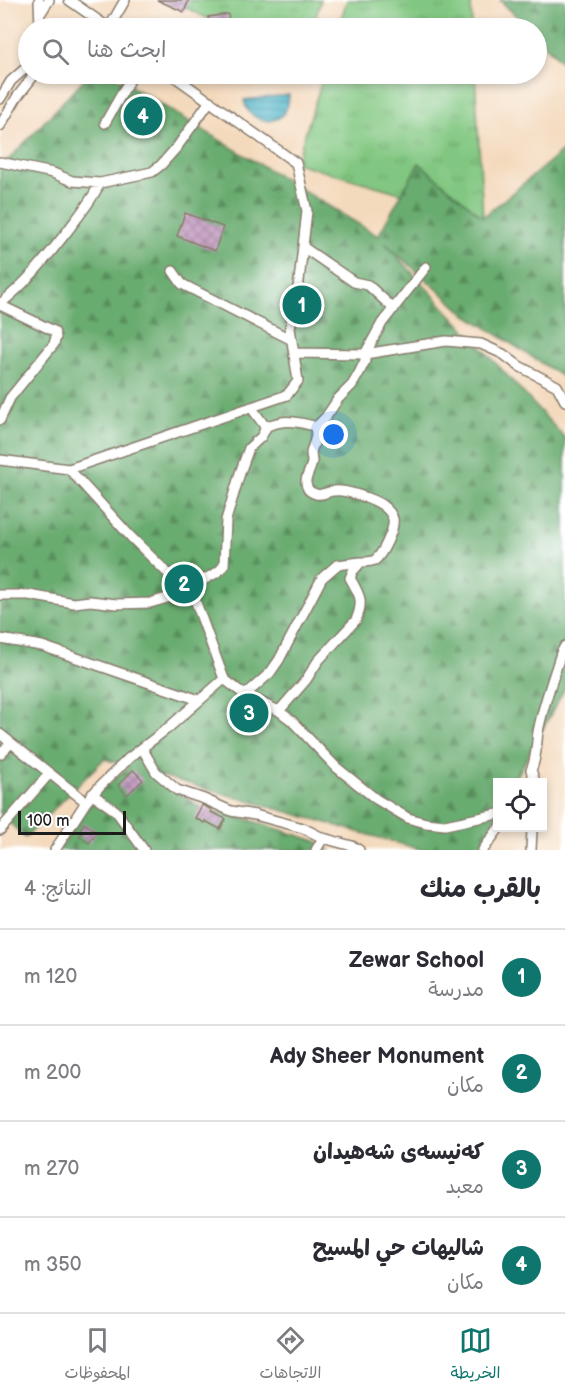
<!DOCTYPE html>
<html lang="ar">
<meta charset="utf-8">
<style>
body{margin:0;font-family:"Balsamiq Sans","Playpen Sans Arabic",sans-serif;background:#f7f7f7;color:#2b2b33;direction:rtl}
.controls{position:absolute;right:18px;bottom:18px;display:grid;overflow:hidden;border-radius:0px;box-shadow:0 3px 9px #0003}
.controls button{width:54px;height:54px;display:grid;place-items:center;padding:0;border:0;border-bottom:2px solid #e1e1e2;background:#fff;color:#2b2b33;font:30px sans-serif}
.scale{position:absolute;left:18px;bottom:15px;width:108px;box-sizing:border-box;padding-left:6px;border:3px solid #1c1c1c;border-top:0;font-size:16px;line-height:21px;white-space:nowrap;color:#1c1c1c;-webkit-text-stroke:4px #fff;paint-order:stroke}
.you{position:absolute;left:334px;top:435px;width:21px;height:21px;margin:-15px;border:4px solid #fff;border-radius:50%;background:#1a73e8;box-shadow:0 0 0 9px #1a73e833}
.badge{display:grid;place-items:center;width:39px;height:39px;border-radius:50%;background:#0f766e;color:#fff;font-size:20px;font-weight:700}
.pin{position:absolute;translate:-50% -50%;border:3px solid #fff;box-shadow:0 2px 6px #0006}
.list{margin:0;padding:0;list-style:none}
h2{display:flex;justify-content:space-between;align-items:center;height:78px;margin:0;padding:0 24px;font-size:26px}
h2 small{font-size:20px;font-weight:400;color:#7c7c81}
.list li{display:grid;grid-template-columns:39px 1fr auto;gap:18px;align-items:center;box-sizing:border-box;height:96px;padding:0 24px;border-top:2px solid #e1e1e2}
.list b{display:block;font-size:22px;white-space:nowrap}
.list p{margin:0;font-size:20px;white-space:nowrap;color:#7c7c81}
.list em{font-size:20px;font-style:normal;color:#7c7c81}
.icon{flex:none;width:33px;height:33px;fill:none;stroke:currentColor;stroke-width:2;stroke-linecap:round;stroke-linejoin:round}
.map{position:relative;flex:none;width:565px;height:850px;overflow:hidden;direction:ltr}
.search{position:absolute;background:#fff;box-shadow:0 3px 9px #0003;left:18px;right:18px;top:18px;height:66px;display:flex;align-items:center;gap:15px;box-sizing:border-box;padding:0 21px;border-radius:33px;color:#7c7c81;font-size:22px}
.sheet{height:462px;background:#fff}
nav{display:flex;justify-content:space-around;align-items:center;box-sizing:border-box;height:84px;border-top:2px solid #e1e1e2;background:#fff;font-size:16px;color:#7c7c81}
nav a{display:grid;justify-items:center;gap:3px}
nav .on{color:#0f766e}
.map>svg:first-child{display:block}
.grass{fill:url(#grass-tufts);stroke:#4f724e;stroke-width:1.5}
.forest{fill:url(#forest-firs);stroke:#426446;stroke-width:1.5}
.water{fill:url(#water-rules);stroke:#326670;stroke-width:1.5}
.building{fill:url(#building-cross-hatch)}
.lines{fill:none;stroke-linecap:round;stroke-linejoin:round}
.minor-casing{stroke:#887b6c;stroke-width:12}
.minor{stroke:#fff;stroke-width:9}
</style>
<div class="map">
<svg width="565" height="850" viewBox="0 0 565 850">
<defs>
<pattern id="grass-tufts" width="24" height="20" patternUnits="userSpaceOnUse" patternTransform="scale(1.5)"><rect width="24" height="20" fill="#82c781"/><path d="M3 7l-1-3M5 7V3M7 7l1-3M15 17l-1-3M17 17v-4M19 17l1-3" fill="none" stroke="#70aa6f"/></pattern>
<pattern id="forest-firs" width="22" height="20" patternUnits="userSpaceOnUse" patternTransform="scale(1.5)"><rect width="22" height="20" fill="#69ac6f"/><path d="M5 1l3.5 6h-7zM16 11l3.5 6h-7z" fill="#568b5a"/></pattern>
<pattern id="water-rules" width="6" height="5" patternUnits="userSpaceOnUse" patternTransform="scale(1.5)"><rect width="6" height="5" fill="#47b1c5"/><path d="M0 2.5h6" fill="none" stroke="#3a8f9f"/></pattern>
<pattern id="building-cross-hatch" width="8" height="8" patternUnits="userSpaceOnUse" patternTransform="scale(1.5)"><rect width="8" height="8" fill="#c39ac0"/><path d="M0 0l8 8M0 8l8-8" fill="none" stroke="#9e7d9b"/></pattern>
</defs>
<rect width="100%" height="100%" fill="#fff"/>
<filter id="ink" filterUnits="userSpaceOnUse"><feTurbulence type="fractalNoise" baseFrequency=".0167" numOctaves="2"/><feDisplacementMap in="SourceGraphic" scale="12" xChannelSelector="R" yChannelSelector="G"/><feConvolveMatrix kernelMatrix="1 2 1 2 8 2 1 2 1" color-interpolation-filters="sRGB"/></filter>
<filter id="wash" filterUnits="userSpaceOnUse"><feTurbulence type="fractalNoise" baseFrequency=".008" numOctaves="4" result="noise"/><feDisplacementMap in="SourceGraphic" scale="24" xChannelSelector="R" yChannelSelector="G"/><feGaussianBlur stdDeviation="1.35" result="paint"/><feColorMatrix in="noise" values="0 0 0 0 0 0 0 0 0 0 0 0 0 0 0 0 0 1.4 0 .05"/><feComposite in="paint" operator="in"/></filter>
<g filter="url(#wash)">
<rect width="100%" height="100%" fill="#f4dabd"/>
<path class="grass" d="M170 0H321L316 17 300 20 299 24 264 28H211L212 26 209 19Z
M347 0H471L472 28H338Z
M324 74H475L483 217 296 163Z"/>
<path class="forest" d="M500 0H565V66L537 37 536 28H528Z
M89 74H111L378 236 419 163 483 217 565 149V381L560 375 465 314 385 243 565 438V688L514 782H498L497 814 478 850H422L158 775 165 783 204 810 237 816 316 841 330 850H59L97 794 129 766 104 759 25 838 0 813V169Z"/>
<path class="water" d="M289 95C289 130 249 127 244 100Z"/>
<g id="blocks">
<path class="building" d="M157 0H189L184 12Z
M228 14 230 28H210L208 17Z
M228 74H274L262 79H257L246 77 229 80Z
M185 213 223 227 215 251 177 236Z
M133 770 143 780 127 795 118 785Z
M202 805 212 810 211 812 226 819 220 829 205 821 204 823 195 818Z
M84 823 97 832 89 843 79 836 82 833 80 829Z"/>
</g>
</g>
<g filter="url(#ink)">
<use href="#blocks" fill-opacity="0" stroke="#887b6c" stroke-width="1.5"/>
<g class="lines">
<defs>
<path id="minor" d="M39 0 40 28
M69 0 109 28
M40 14 49 0
M109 28 125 0
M0 99 11 81 28 66
M105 123 133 74
M0 126 17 97 35 74
M0 162 53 173 72 181 100 183 152 172 161 165 177 147 210 101
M303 247 354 282 368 285 394 309
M173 271 182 284 292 340
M0 304C28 282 47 257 69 229 81 213 92 200 100 183
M0 305 54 331 56 337 54 344 10 398 0 420
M294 353 365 354 446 341 481 344 503 354 519 366 557 386 565 401
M265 427C284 419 295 421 314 426 319 436 313 443 311 453 311 456 312 459 312 462 311 471 302 480 308 489 309 491 313 493 316 494 322 496 328 491 334 491 344 489 374 499 382 505 386 508 392 513 393 519 395 529 382 555 375 560 371 562 365 562 361 562L353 571 350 578C360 595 364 601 356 620L318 661 306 680 279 711
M315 428 326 417 338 399 352 385 358 375 365 361V354L382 323 426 267
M0 460 69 469 287 395 298 381 290 328 299 281 307 211 296 163 171 74
M69 469 131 537 195 600 224 679 245 695 279 711 291 720 336 767 376 799 408 818 426 823 445 825 498 814
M0 595H29L74 603 90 601 117 604 150 603 174 596 216 573 221 569 224 565 226 520 240 473 249 448 261 437 265 430 264 425 251 407
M0 639 42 646 199 700
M245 695 270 673 279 660 322 578 337 565 361 562
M0 734 86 802
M142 748 156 772 177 790 204 799 231 811 255 815 303 828 323 838 352 846 359 850
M0 754 11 743
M535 782 531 770C537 758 536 745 538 732 543 705 553 679 561 653L565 646
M92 794 116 811 144 850
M0 830 49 774
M55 850 86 802 100 786 129 758 168 728 224 679
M316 850 323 838
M483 850 499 828
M531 850 532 830 533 828"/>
</defs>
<use href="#minor" class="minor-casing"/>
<use href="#minor" class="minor"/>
</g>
</g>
</svg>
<div class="controls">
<button><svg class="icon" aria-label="locate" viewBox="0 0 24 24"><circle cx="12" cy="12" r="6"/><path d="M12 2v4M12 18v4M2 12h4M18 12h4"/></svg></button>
</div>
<div class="scale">100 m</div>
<div class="you"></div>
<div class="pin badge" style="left:302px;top:305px">1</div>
<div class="pin badge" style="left:184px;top:584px">2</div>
<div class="pin badge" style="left:249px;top:713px">3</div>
<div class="pin badge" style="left:143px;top:116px">4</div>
<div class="search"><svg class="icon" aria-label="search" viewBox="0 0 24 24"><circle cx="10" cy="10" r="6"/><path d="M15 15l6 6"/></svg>ابحث هنا</div>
</div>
<section class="sheet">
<h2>بالقرب منك<small>النتائج: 4</small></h2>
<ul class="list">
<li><span class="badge">1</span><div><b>Zewar School</b><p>مدرسة</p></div><em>120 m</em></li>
<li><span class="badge">2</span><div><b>Ady Sheer Monument</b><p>مكان</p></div><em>200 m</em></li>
<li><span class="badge">3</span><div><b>کەنیسەی شەهیدان</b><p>معبد</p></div><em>270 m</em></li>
<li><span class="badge">4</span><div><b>شاليهات حي المسيح</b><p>مكان</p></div><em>350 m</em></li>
</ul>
</section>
<nav>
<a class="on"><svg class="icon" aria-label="map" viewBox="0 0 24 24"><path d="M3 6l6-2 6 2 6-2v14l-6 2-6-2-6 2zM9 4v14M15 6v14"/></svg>الخريطة</a>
<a><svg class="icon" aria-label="directions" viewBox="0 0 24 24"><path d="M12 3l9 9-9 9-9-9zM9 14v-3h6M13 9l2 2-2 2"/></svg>الاتجاهات</a>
<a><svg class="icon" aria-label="saved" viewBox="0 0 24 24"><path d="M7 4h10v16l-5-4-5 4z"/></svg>المحفوظات</a>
</nav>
